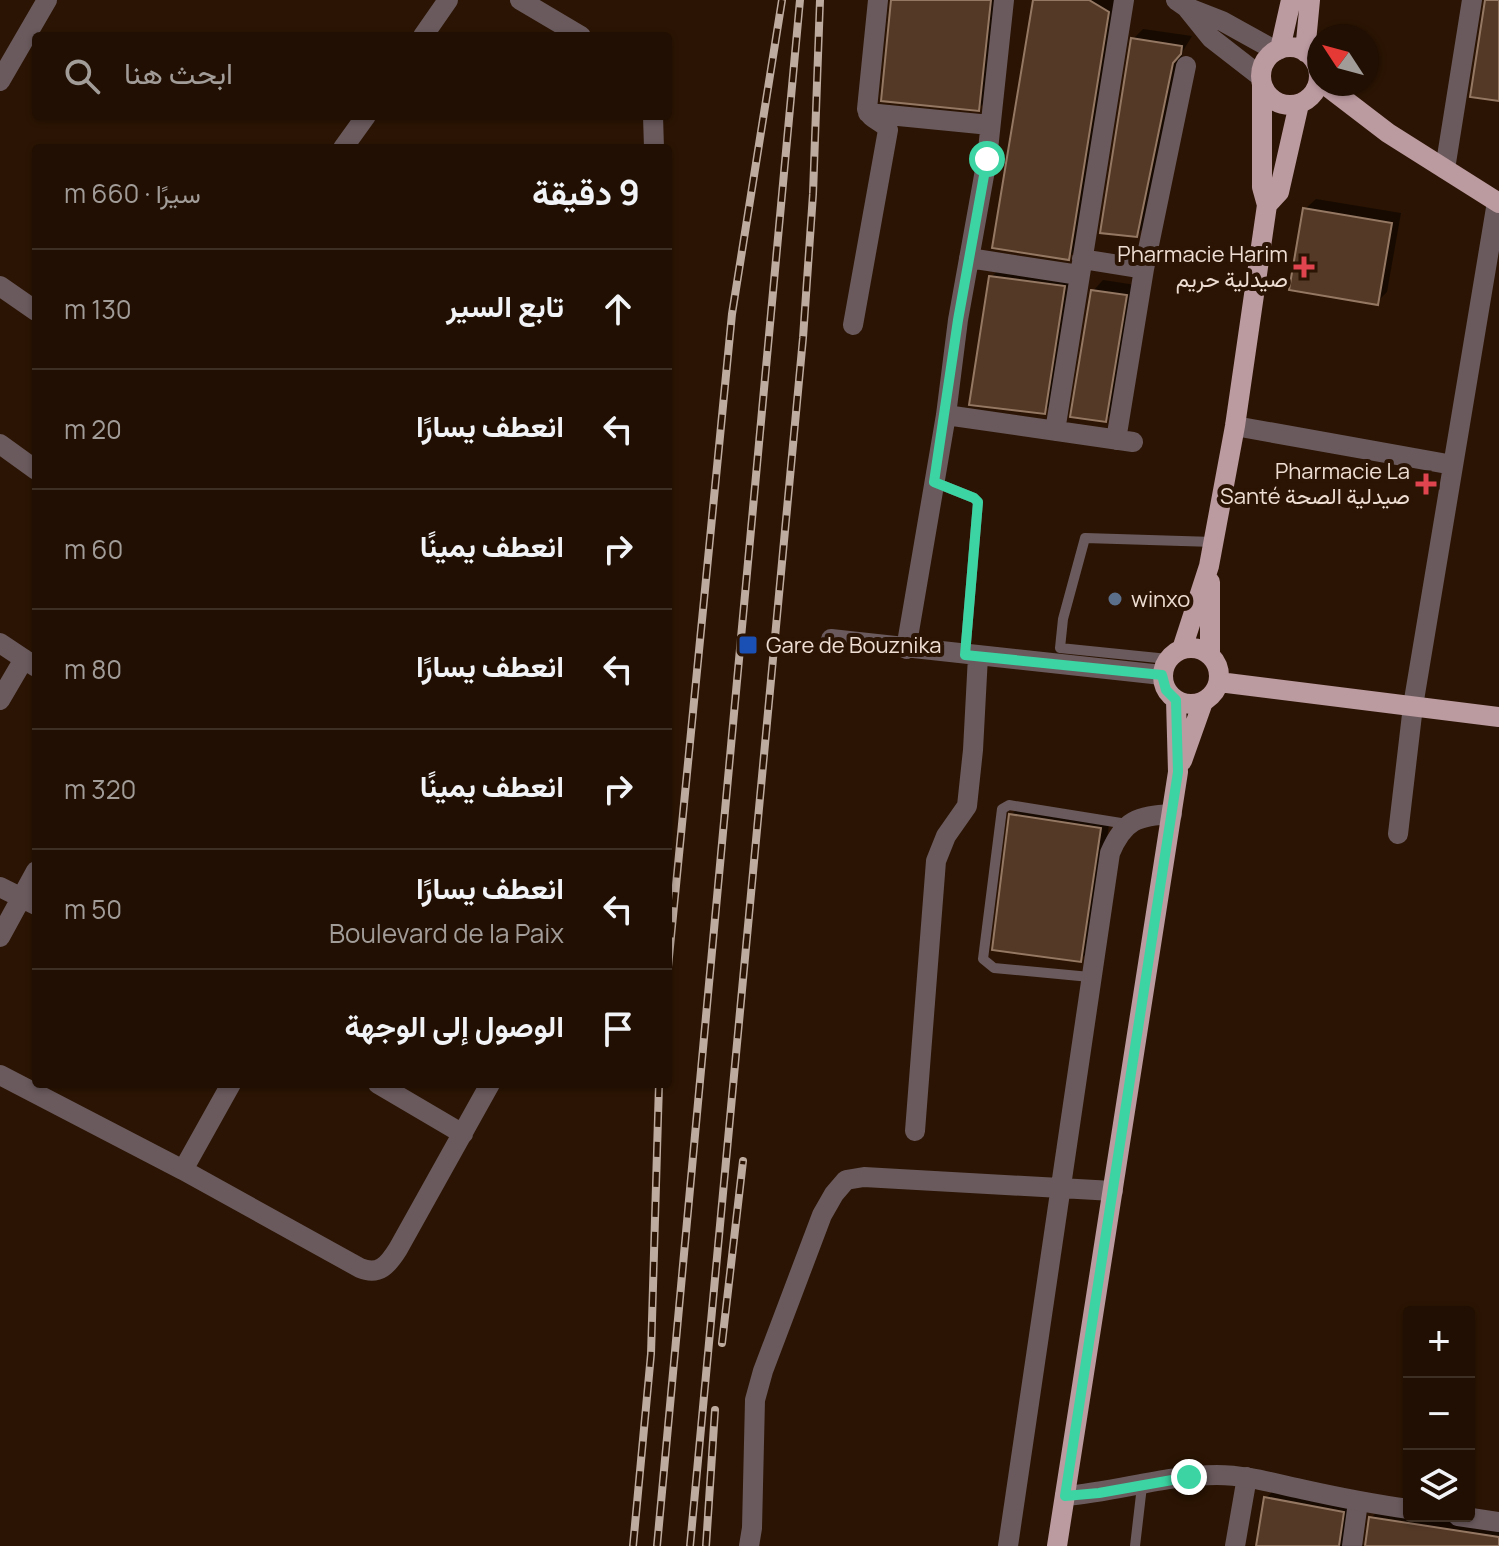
<!DOCTYPE html>
<html lang="ar">
<meta charset="utf-8">
<style>
body{margin:0;font-family:Manrope,Vazirmatn,sans-serif;background:#28180c;color:#f1f3f6;direction:rtl}
.controls{position:absolute;right:24px;bottom:24px;display:grid;overflow:hidden;border-radius:8px;box-shadow:0 2px 6px #0004}
.controls button{width:72px;height:72px;display:grid;place-items:center;padding:0;border:0;border-bottom:2px solid #3d2f24;background:#200f02;color:#f1f3f6;font:40px sans-serif}
.compass{position:absolute;left:1307px;top:24px;width:72px;height:72px;border-radius:50%;background:#200f02;box-shadow:0 2px 6px #0004;rotate:306deg}
.stop{position:absolute;width:24px;height:24px;margin:-18px;border:6px solid #3cd4a3;border-radius:50%;background:#fff}
.stop.end{background:#3cd4a3;border-color:#fff;box-shadow:0 2px 8px #0008}
.list{margin:0;padding:0;list-style:none}
h2{display:flex;justify-content:space-between;align-items:center;height:104px;margin:0;padding:0 32px;font-size:34px}
h2 small{font-size:26px;font-weight:400;color:#a29c99}
.list li{display:grid;grid-template-columns:52px 1fr auto;gap:24px;align-items:center;box-sizing:border-box;height:120px;padding:0 32px;border-top:2px solid #3d2f24}
.list b{display:block;font-size:30px;white-space:nowrap}
.list p{margin:0;font-size:26px;white-space:nowrap;color:#a29c99}
.list em{font-size:26px;font-style:normal;color:#a29c99}
.icon{flex:none;width:44px;height:44px;fill:none;stroke:currentColor;stroke-width:2;stroke-linecap:round;stroke-linejoin:round}
.map{position:relative;flex:none;width:1499px;height:1546px;overflow:hidden;direction:ltr}
.search{position:absolute;background:#200f02;box-shadow:0 2px 6px #0004;left:32px;top:32px;width:640px;height:88px;display:flex;align-items:center;gap:20px;box-sizing:border-box;padding:0 28px;border-radius:8px;color:#a29c99;font-size:30px}
.panel{position:absolute;background:#200f02;box-shadow:0 2px 6px #0004;left:32px;top:144px;width:640px;height:944px;border-radius:8px;direction:rtl}
.map>svg:first-child{display:block}
.shadow{fill:#0007}
.building{fill:#533926;stroke:#957863;stroke-width:2}
.lines{fill:none;stroke-linecap:round;stroke-linejoin:round}
.service{stroke:#6a5a5d;stroke-width:10}
.minor{stroke:#6a5a5d;stroke-width:20}
.tertiary{stroke:#6a5a5d;stroke-width:20}
.primary{stroke:#bb9aa0;stroke-width:20}
.rail-casing{stroke:#beab9f;stroke-width:8}
.rail{stroke:#2b1403;stroke-width:5;stroke-dasharray:15;stroke-linecap:butt}
.route{stroke:#3cd4a3;stroke-width:10}
.health-dot{fill:#e0444e;stroke:#2b1403;stroke-width:3}
.service-dot{fill:#5c6f8a;stroke:#2b1403;stroke-width:3}
.transit-dot{fill:#1a4fb4;stroke:#2b1403;stroke-width:3}
.labels{text-anchor:middle;stroke-width:8;stroke-linejoin:round;paint-order:stroke}
.poi-label{font-size:22px;fill:#eeddd2;stroke:#2b1403;text-anchor:end}
</style>
<div class="map">
<svg width="1499" height="1546" viewBox="0 0 1499 1546">
<rect width="100%" height="100%" fill="#2b1403"/>
<path class="shadow" d="M893 0H999L989 98 978 109Z
M1035 0H1115L1078 248 1068 258Z
M1143 29 1192 36 1183 51 1147 224 1137 235 1133 39Z
M1316 199 1401 213 1387 292 1377 302 1305 209Z
M1002 267 1074 277 1054 401 1044 412 991 277Z
M1103 280 1136 285 1115 410 1105 420 1093 291Z
M1023 804 1110 818 1090 950 1080 960 994 949 1012 814Z
M1276 1488 1353 1502 1356 1546H1258L1266 1498Z
M1381 1508 1409 1516H1434L1499 1526V1546H1366L1371 1518Z"/>
<path class="building" d="M891 0H991L979 111 881 101Z
M1033 0H1089L1109 12 1069 260 992 248Z
M1485 0H1499V101L1470 97Z
M1131 38 1182 46 1181 54 1173 63 1137 237 1100 233Z
M1303 208 1392 223 1378 305 1289 290Z
M989 276 1065 286 1045 414 969 405Z
M1091 290 1127 295 1106 422 1070 417Z
M1009 814 1101 828 1081 962 992 950Z
M1264 1497 1344 1512 1339 1546H1256Z
M1369 1517 1499 1537V1546H1365Z"/>
<g class="lines">
<path class="service" d="M934 482 974 498 978 502 965 655
M1168 659 1060 648 1063 619 1085 538 1214 542
M1090 977 994 968 983 959 1002 809 1009 805 1127 824
M1135 1546 1142 1486"/>
<path class="minor" d="M520 0 581 36
M423 36 448 0
M0 81 47 0
M868 113 990 125
M653 116 654 148
M343 148 366 116
M1445 169 1472 0
M969 258 1079 275
M1082 259 1144 269
M0 286 36 311
M853 325 888 130C883 120 871 121 867 109L878 0
M946 415 1133 442
M1235 426 1453 465
M1055 431 1124 0
M1116 440 1144 269 1186 66
M0 444 36 470
M831 639 1162 675
M0 643 36 667
M906 649 946 415 958 320 987 159 1004 0
M0 700 24 659
M1398 834 1413 706 1497 202
M0 887 36 905
M0 937 36 871
M0 1075 183 1170 360 1268C379 1276 388 1265 398 1249L490 1084
M378 1084 463 1134
M915 1131 936 861 946 836 967 806 973 750 978 656
M183 1170 231 1084
M749 1546 752 1528 755 1400 763 1371 822 1215 834 1194 846 1180 864 1177 1113 1191
M1008 1546 1110 853C1124 820 1137 816 1172 814
M1235 1546 1247 1477
M1352 1546 1358 1502"/>
<path class="tertiary" d="M1176 0 1186 7 1211 38 1260 76
M1186 7 1222 21 1276 51
M1065 1496C1116 1492 1166 1475 1217 1475 1245 1475 1273 1483 1301 1489 1337 1497 1372 1504 1409 1509
M1458 1516 1499 1522"/>
<path class="primary" d="M1261 76a29 29 0 1 1 58 0a29 29 0 1 1-58 0Z
M1280 49 1291 0
M1305 52 1310 0
M1324 84 1388 133 1499 203
M1267 205 1279 192 1299 104
M1210 582V654
M1163 676a28 28 0 1 1 56 0a28 28 0 1 1-56 0Z
M1182 649 1209 566 1235 426 1267 205 1262 187V85
M1219 682 1499 717
M1182 761 1203 702
M1057 1546 1178 772 1176 700"/>
<defs>
<path id="rail" d="M668 967 732 314 782 0
M722 1343 743 1161
M633 1546 651 1354 659 1084
M657 1546 800 0
M690 1546 803 338 813 194 820 0
M706 1546 715 1410"/>
</defs>
<use href="#rail" class="rail-casing"/>
<use href="#rail" class="rail"/>
</g>
<g class="lines">
<path class="route" d="M987 159 958 320 934 482 974 498 978 502 965 655 1162 675 1166 690 1176 700 1178 772 1065 1496 1099 1493 1189 1477"/>
</g>
<g class="health-dot">
<path d="M1300 255h8v8h8v8h-8v8h-8v-8h-8v-8h8z"/>
<path d="M1422 472h8v8h8v8h-8v8h-8v-8h-8v-8h8z"/>
</g>
<circle class="service-dot" cx="1115" cy="599" r="8"/>
<rect class="transit-dot" x="738" y="635" width="20" height="20" rx="4"/>
<g class="labels">
<g class="poi-label">
<text x="1288" y="262">Pharmacie Harim<tspan x="1288" dy="25">صيدلية حريم</tspan></text>
<text x="1410" y="479">Pharmacie La<tspan x="1410" dy="25">Santé صيدلية الصحة</tspan></text>
<text x="1131" y="607" text-anchor="start">winxo</text>
<text x="766" y="653" text-anchor="start">Gare de Bouznika</text>
</g>
</g>
</svg>
<div class="controls">
<button>+</button>
<button>−</button>
<button><svg class="icon" aria-label="layers" viewBox="0 0 24 24"><path d="M12 4l9 5-9 5-9-5zM3 14l9 5 9-5"/></svg></button>
</div>
<svg class="compass" viewBox="-18 -18 36 36"><path d="M0-13l5 13h-10z" fill="#e53935"/><path d="M0 13l5-13h-10z" fill="#a29c99"/></svg>
<div class="stop" style="left:987px;top:159px"></div>
<div class="stop end" style="left:1189px;top:1477px"></div>
<div class="search"><svg class="icon" aria-label="search" viewBox="0 0 24 24"><circle cx="10" cy="10" r="6"/><path d="M15 15l6 6"/></svg>ابحث هنا</div>
<section class="panel">
<h2>9 دقيقة<small>سيرًا · 660 m</small></h2>
<ul class="list">
<li><svg class="icon" aria-label="ahead" viewBox="0 0 24 24"><path d="M12 20V5M6 11l6-6 6 6"/></svg><div><b>تابع السير</b></div><em>130 m</em></li>
<li><svg class="icon" aria-label="left" viewBox="0 0 24 24"><path d="M17 20v-9H6M10 6l-5 5 5 5"/></svg><div><b>انعطف يسارًا</b></div><em>20 m</em></li>
<li><svg class="icon" aria-label="right" viewBox="0 0 24 24"><path d="M7 20v-9h11M14 6l5 5-5 5"/></svg><div><b>انعطف يمينًا</b></div><em>60 m</em></li>
<li><svg class="icon" aria-label="left" viewBox="0 0 24 24"><path d="M17 20v-9H6M10 6l-5 5 5 5"/></svg><div><b>انعطف يسارًا</b></div><em>80 m</em></li>
<li><svg class="icon" aria-label="right" viewBox="0 0 24 24"><path d="M7 20v-9h11M14 6l5 5-5 5"/></svg><div><b>انعطف يمينًا</b></div><em>320 m</em></li>
<li><svg class="icon" aria-label="left" viewBox="0 0 24 24"><path d="M17 20v-9H6M10 6l-5 5 5 5"/></svg><div><b>انعطف يسارًا</b><p>Boulevard de la Paix</p></div><em>50 m</em></li>
<li><svg class="icon" aria-label="arrive" viewBox="0 0 24 24"><path d="M6 21V4h12l-3 4 3 4H6"/></svg><div><b>الوصول إلى الوجهة</b></div></li>
</ul>
</section>
</div>
